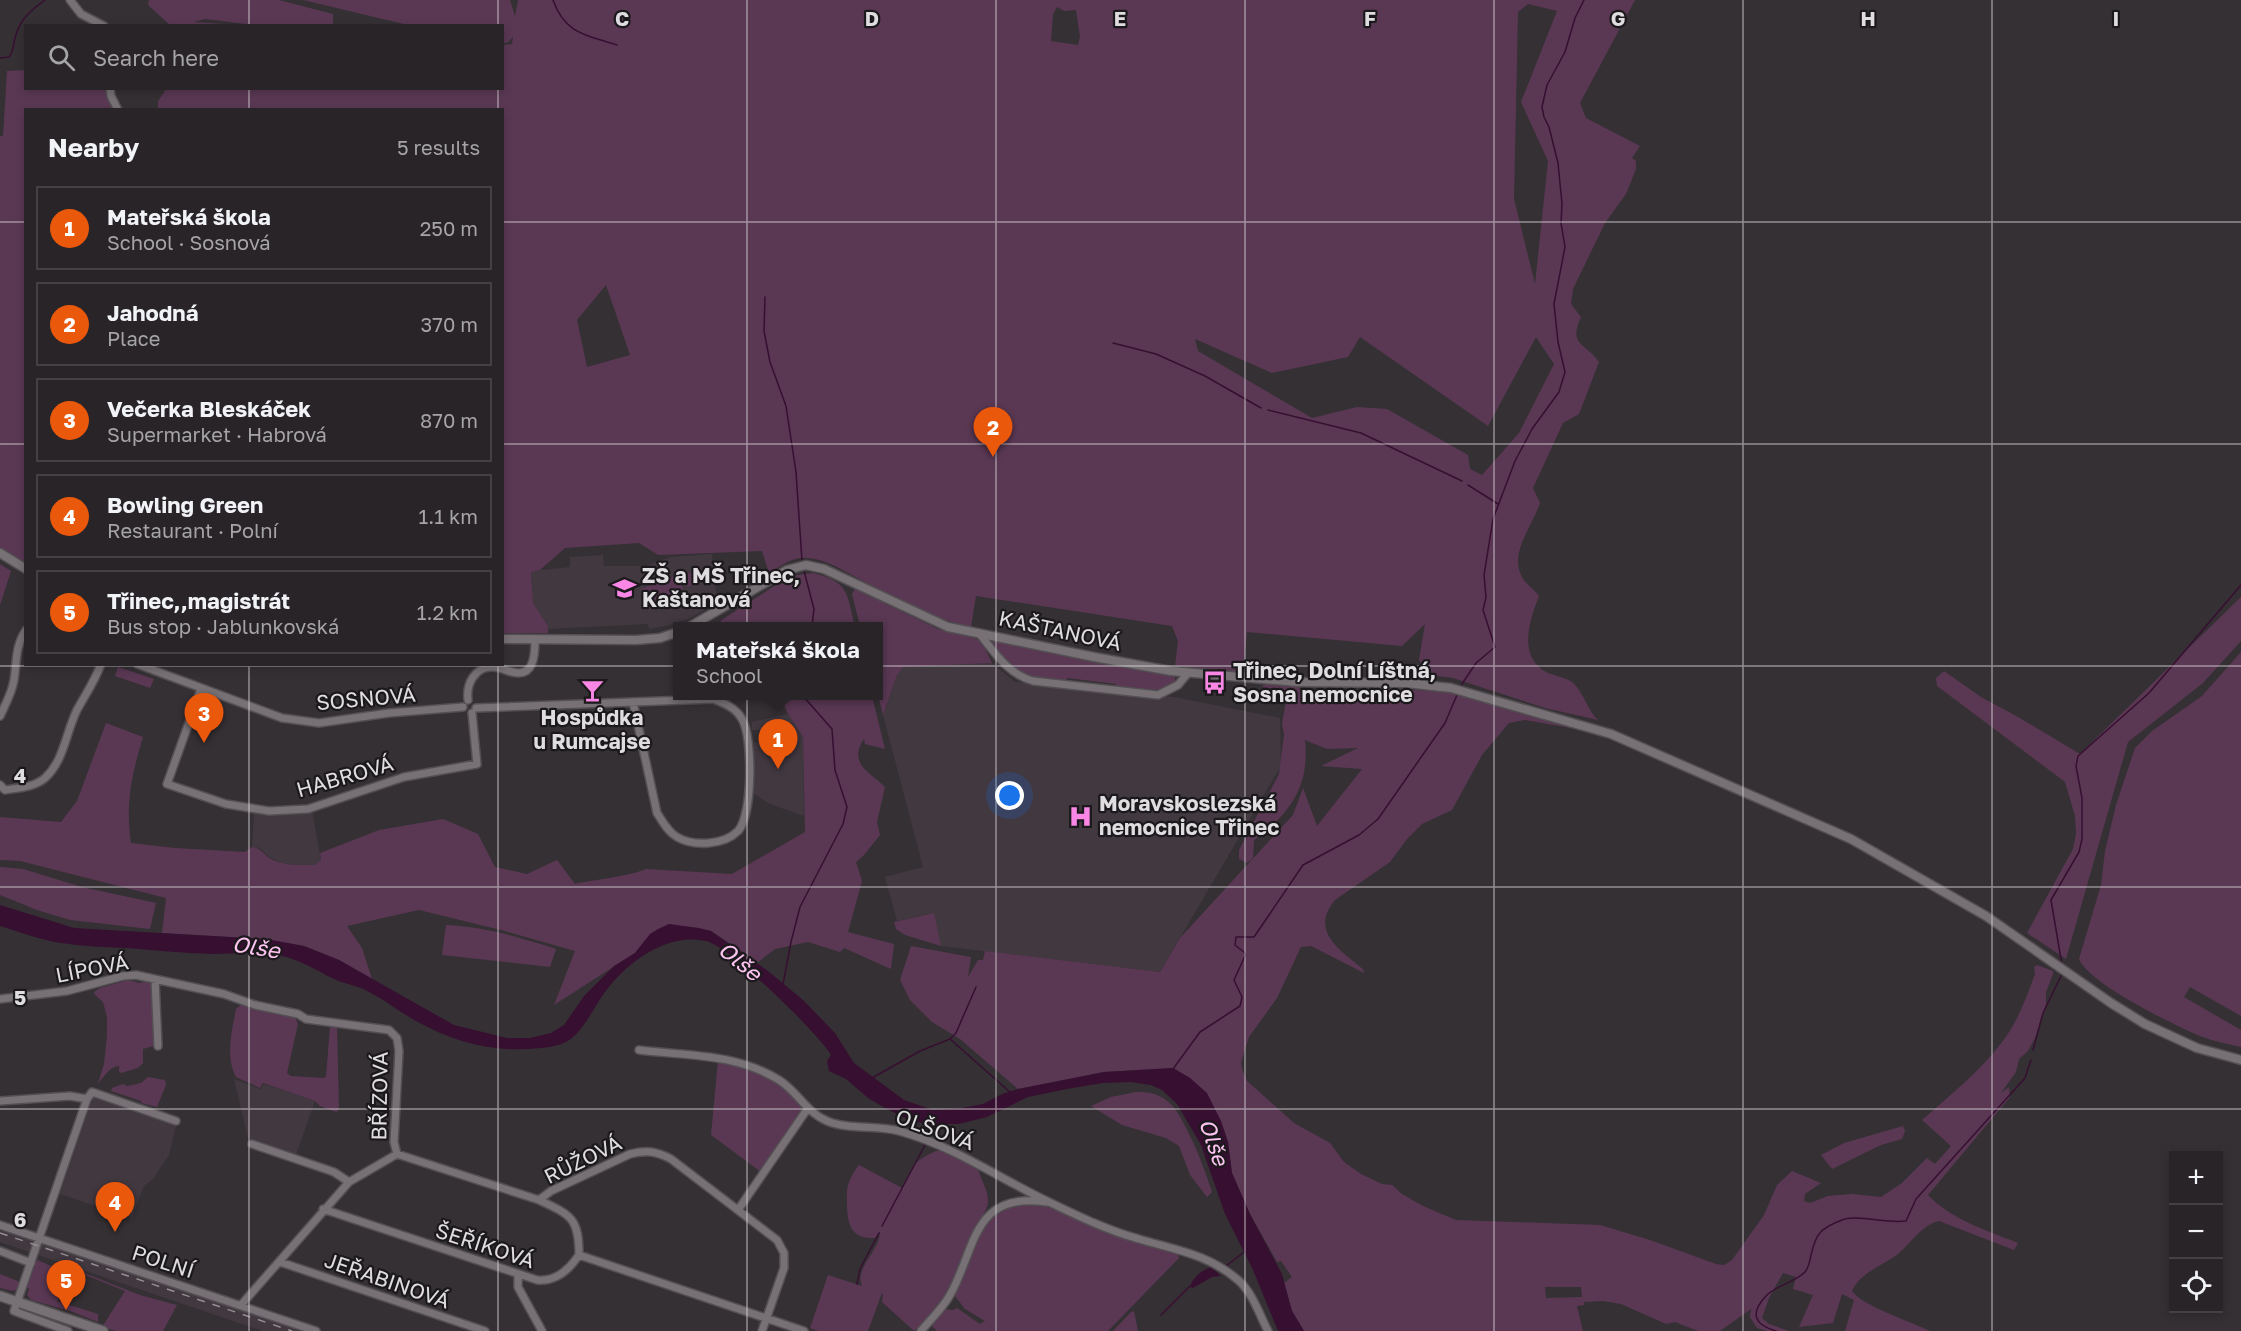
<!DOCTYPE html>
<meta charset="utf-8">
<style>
body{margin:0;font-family:"Golos Text",sans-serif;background:#302c2f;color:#f1f3f6}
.controls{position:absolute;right:18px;bottom:18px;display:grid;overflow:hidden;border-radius:0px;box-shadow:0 3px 9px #0003}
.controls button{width:54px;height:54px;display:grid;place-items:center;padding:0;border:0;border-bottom:2px solid #444144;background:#282427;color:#f1f3f6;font:30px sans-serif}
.you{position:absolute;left:1010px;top:796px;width:21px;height:21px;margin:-15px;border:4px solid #fff;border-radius:50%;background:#1a73e8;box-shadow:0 0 0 9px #1a73e833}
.badge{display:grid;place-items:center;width:39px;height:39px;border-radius:50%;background:#ea580c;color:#fff;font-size:20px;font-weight:700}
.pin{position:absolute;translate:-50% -50px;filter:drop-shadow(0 2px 3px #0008)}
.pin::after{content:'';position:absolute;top:32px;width:21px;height:18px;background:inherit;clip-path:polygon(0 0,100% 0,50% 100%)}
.popup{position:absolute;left:673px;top:622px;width:210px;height:78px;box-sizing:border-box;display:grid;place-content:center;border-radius:0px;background:#282427;filter:drop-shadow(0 2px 4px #0005);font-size:20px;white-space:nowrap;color:#a5a4a7}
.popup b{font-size:22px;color:#f1f3f6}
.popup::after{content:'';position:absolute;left:50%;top:100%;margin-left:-12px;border:12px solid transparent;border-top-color:#282427}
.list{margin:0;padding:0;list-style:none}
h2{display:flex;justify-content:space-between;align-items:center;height:78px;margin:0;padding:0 24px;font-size:26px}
h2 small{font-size:20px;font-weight:400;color:#a5a4a7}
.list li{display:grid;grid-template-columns:39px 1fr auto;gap:18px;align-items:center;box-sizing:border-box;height:84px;margin:0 12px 12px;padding:0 12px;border:2px solid #444144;border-radius:0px}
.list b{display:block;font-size:22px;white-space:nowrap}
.list p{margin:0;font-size:20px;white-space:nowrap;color:#a5a4a7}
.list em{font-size:20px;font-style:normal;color:#a5a4a7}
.icon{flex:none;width:33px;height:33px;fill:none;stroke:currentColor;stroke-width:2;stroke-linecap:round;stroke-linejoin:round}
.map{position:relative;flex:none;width:2241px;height:1331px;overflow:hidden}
.search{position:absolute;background:#282427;box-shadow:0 3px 9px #0003;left:24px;top:24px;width:480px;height:66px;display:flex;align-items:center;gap:15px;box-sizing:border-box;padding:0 21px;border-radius:0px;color:#a5a4a7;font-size:22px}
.panel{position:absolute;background:#282427;box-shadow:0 3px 9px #0003;left:24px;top:108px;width:480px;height:558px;border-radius:0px}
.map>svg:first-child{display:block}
.built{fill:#423840}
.green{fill:#5a3854;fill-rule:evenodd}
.water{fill:#370f31}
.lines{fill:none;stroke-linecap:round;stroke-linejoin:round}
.stream{stroke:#370f31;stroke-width:1.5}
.minor-casing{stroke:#534f52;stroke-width:10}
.tertiary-casing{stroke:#534f52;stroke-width:11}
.secondary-casing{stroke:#534f52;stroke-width:12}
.minor{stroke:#777176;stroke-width:7}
.tertiary{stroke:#777176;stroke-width:8}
.secondary{stroke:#777176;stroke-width:9}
.rail{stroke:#928e91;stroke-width:1.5;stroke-dasharray:8 8;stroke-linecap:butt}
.grid{fill:none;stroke:#e0dde0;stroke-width:1.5;stroke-opacity:0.55}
.labels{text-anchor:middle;stroke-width:4.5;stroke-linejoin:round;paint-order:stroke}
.poi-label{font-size:21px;font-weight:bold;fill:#e0dde0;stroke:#1b191b;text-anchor:start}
.street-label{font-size:21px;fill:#e0dde0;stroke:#1b191b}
.water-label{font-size:22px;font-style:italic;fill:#fdc3f0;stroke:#1b191b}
.grid-label{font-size:20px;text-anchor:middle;font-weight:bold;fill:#e0dde0;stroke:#1b191b;stroke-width:4.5;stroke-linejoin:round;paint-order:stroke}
</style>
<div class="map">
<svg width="2241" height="1331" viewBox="0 0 2241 1331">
<rect width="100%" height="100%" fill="#353034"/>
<path class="built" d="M712 554 717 603 688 619 669 625 649 629 648 624 548 629V626L533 603 531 571 570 567V557L603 555 604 566H645L671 557Z
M992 663 1015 682 1174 697 1280 718 1281 766 1160 972 941 946 933 913 897 921 885 877 923 867 883 715 897 675 902 667Z
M788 714 803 737 804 816 770 804 754 794 752 743H760V730H752V722Z
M312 811 321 860 318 865H298L282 863 269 857 260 848 252 847 254 813 282 815Z
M234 1079 261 1089 264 1084 315 1101 296 1155 248 1138Z
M93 1098 176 1126 169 1155 153 1179 144 1186 132 1218 60 1194Z
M0 1227 308 1331H263L0 1242Z"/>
<path class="green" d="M149 0H279L333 14V25L262 26 205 19 194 22 241 25H170L149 6 148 4Z
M303 0H510L515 16 518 0H1635L1580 103 1586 118 1640 146 1632 158 1636 161V169L1626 194 1605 223 1573 289 1571 304 1581 317C1568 346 1585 342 1599 362L1579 414 1563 423 1533 488 1540 503C1533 525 1510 551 1521 575 1524 583 1534 589 1539 596 1530 619 1517 656 1546 672 1554 676 1565 677 1572 682 1584 692 1587 710 1598 720L1545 708 1453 678 1430 675 1419 660 1425 624 1402 646 1247 632 1243 672 1175 666 1178 641 1172 626 976 596 971 627C932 619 897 598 861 580 844 571 826 559 807 558 793 556 780 567 769 573L762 551 658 555 639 543 565 548 540 570 531 572 533 603 548 626V633H503L502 110H158V101L167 88H502L503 45 512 44 513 37 507 43H503L502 26 408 25ZM1528 4 1557 11 1521 102 1548 161 1535 284 1514 199 1518 12ZM1057 7 1064 11 1076 10 1080 37 1078 45 1051 41 1053 14ZM606 285 630 355 587 367 577 320ZM1360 337 1488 426 1536 337 1554 364 1519 433 1482 475 1470 469 1468 455 1387 409 1357 407 1312 418 1198 351 1195 339 1272 373 1348 357Z
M25 70 26 88 108 89 116 109 26 110 25 562 0 549V136H3L7 71Z
M0 564 11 571 0 605Z
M701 568 705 579 687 587 682 576Z
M813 573C850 582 846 593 855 626H727L720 621 790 576Z
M678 575 685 595 649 609 641 589Z
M855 589 938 629 981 640 992 663 903 667 897 675 883 715 878 696V626H860L852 594Z
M2241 597V641L2203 683 2128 742 2066 959 2027 933 2073 849 2076 834 2075 816 2065 782 1937 686 1936 678 1944 671 1981 697 2018 717 2080 754Z
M993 641 1175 677V683C1152 695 1141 690 1116 688V684L1067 678 1066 682C1022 676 1021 679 992 644Z
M2241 652V1016L2190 987 2184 997 2241 1030V1047C2227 1044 2213 1041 2200 1036 2174 1025 2089 984 2079 959L2101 885 2105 851 2116 805 2135 748 2152 731 2202 696Z
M118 667 154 679 150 688 115 676Z
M1266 683 1299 686 1300 690 1361 691V687L1449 692 1573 725 1571 728 1525 720 1509 723 1482 755 1452 810 1422 824 1407 839 1390 862 1335 900C1309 931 1340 950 1363 969L1364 973 1311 946 1301 947 1277 998 1249 1037 1241 1062 1242 1069 1247 1081 1294 1123 1330 1143 1344 1162 1361 1174 1382 1184 1392 1185 1402 1194 1423 1206 1456 1220 1600 1225 1650 1240 1716 1264 1724 1265 1732 1260 1764 1215 1777 1185 1792 1171 1821 1183 1805 1194 1804 1201 1810 1203 1828 1196 1852 1194 1881 1197 1902 1183 1927 1158 1935 1164 1951 1146 1922 1120C1954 1092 1995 1059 2015 1022 2023 1007 2029 990 2035 974L2034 967 2037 965 2053 971V974L2046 992V1004L2035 1038 2028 1051 2019 1059 2016 1072 2001 1093 2009 1087 2010 1097 1928 1195C1952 1220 1986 1230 2018 1243L2014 1250 1939 1221C1922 1225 1912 1242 1899 1253 1885 1265 1860 1272 1852 1291 1862 1306 1912 1322 1930 1331H1845L1854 1300 1842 1294 1833 1323 1799 1327 1813 1295 1793 1289 1796 1277 1783 1273 1769 1298 1762 1318 1769 1324 1789 1331H1767L1757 1328 1750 1317 1751 1309 1720 1331H1698L1675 1322 1666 1324 1621 1304 1603 1301 1584 1302V1305L1577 1306 1583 1331H1304L1292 1311 1284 1283 1292 1277 1281 1261 1277 1262 1250 1214 1232 1173 1228 1142 1221 1121 1190 1078 1173 1068 1104 1072 1018 1089 960 1039 932 1022 910 1000 900 980 911 946 971 957 968 977 978 960H983L985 951 1160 972 1180 938 1293 815 1303 788 1317 826 1362 769 1321 766 1358 748 1327 749 1305 740C1310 786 1290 814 1254 840L1253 858 1247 863 1239 859V850L1279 774 1284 735 1282 723 1288 691 1262 687ZM1545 1287H1581L1582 1297 1546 1298Z
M780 696H872L885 749 865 744 864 739C848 763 868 771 885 787L877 822 880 835 864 855 856 862 862 881 848 932 894 944 891 969 844 948 840 952 808 942 775 949 758 962 711 931 669 924 643 943 635 953 554 1005 575 951 501 930 419 910 347 926 362 948 372 979 339 960 304 946 264 939 162 933 166 898 20 861 0 860V817L61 822 77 801 106 723 143 737C132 774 125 803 131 843L175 848 245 852 252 847C260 848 262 852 268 857 281 866 299 865 315 865L321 860 320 853 379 830 443 819 478 834 495 867 527 874 557 860 575 884C596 879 627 877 646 869L732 874 805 832 803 737 788 714Z
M0 867 23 869 82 887 156 903 150 929 70 920 37 910 0 895Z
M934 913 941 946 905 935 896 929 894 922Z
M446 925C485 927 519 937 556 949L550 967 442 955Z
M128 980 139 983 155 980 157 1045 143 1049V1063L138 1068 121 1073 119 1072V1066C108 1067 105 1077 98 1083L104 1064 107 1036V1017L103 1002 95 995 94 992 100 988Z
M241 1005 294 1015 298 1024 287 1073 291 1076 323 1078 326 1077 330 1026 337 1027 339 1110 336 1112 320 1106 315 1101 263 1083 260 1088 236 1077C225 1057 232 1030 236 1009Z
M718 1060 730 1061 779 1081 802 1104 800 1114 761 1172 711 1135Z
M148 1077 165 1080 166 1085 157 1107 141 1103V1101L111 1091 112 1088 123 1084 127 1086 141 1083Z
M1136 1092C1170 1090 1179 1113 1192 1140 1200 1157 1206 1174 1212 1192L1207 1197 1190 1175 1179 1146 1166 1138 1122 1125 1091 1106 1111 1097Z
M1903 1126 1905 1131 1902 1139 1881 1145 1832 1169 1821 1155 1844 1143Z
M936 1151H944L978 1167C980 1180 989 1190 988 1203 986 1213 978 1222 973 1232 958 1266 947 1310 914 1331L882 1302 883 1295 882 1293 868 1331H818L810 1328 828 1275 862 1286C854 1269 880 1250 880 1232L875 1238C852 1239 848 1226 847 1207 847 1198 846 1190 849 1182 851 1176 855 1170 859 1165L902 1188C914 1165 912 1162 936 1151Z
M1025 1205 1048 1207 1129 1241 1177 1253 1179 1258 1108 1331H937L932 1326 945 1309 953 1310 957 1308 980 1324 985 1321 965 1309 954 1295 982 1228C993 1213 1006 1208 1025 1205Z
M37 1260C49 1264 68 1277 79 1271L140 1295 177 1305 163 1331H116L102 1327 125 1291 83 1274 74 1278 71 1276 62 1286 65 1290 57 1301 98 1314V1322L70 1311 31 1300 27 1295 29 1289 27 1287Z
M0 1274 20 1282 17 1289 13 1291 0 1288Z
M1134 1311 1138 1331H1113L1131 1312Z"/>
<path class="water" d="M0 905 74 928 266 939 304 946 339 960 454 1025 507 1038H530L551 1033 564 1025 584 996 614 966 635 953 650 934 658 929 669 924 699 928 711 931 768 971 803 1000 835 1033 854 1063 904 1100 933 1110 962 1108 983 1104 1002 1094 1018 1089 1104 1072 1173 1068 1190 1078 1207 1093 1221 1121 1228 1142 1232 1173 1250 1214 1282 1274 1292 1311 1304 1331H1278L1253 1270 1225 1214 1201 1145 1177 1104 1162 1090 1151 1085 1131 1082 1103 1083 1067 1089 1028 1097 987 1117 959 1124H942L934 1127 903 1117 885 1108 868 1098 846 1079 829 1071 827 1061 831 1055C818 1033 729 946 706 941 667 932 627 962 605 992 594 1007 586 1026 572 1038 563 1045 552 1047 541 1048 492 1053 456 1043 414 1020 397 1010 382 998 365 990 356 985 344 984 334 979 317 971 301 960 282 956 259 951 234 954 211 954 183 953 154 950 126 948 101 947 75 946 50 941 33 937 17 931 0 926Z
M1211 1267 1221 1276 1212 1277 1193 1288 1190 1287C1192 1278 1202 1270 1211 1267Z"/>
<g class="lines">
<path class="stream" d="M553 0C565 34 586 35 617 45
M0 58 9 57C14 50 13 46 15 38 20 19 30 11 45 0
M765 297 764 331 770 362 786 406 796 472 802 561
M1113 343 1156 354 1205 376 1261 408
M1268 410 1361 433 1462 481
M1468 485 1498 504
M804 571 814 609 812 626
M1460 687 1476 663 1495 647 1483 610 1486 597 1484 575 1493 519 1515 461 1532 429 1559 392 1565 372 1558 342 1554 304 1565 247 1561 223 1562 204 1558 163 1549 127 1544 117 1542 107 1547 85 1565 52 1575 18 1584 0
M2062 965 2051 900 2079 852 2082 839V798L2076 766 2078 756 2149 693 2241 585
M783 984 791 942 800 907 843 824 847 807 835 770 832 729 803 696
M950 1039 956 1033 976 987
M2033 1050 2043 1013 2062 974
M1173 1069 1200 1032 1240 1006 1242 997 1234 980 1245 956V953L1235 945 1236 937H1254L1303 865 1359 835 1378 819 1445 723 1457 695
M872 1078 920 1051 950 1039 1011 1093
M928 1136 929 1125
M882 1226 926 1143
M1226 1266 1244 1252
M857 1284 860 1269 879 1233
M1161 1315 1190 1286
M1776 1331C1755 1325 1749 1314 1766 1296 1776 1285 1794 1283 1805 1272 1809 1267 1810 1261 1811 1255 1816 1233 1821 1228 1842 1220 1855 1214 1888 1224 1906 1221L1916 1199 2025 1078 2031 1060"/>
<defs>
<path id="minor" d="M70 0 81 14 104 26
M110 88 111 96 118 110
M979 633C995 653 1008 674 1033 681L1158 695 1178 685 1188 673
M137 664 282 718 319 723 389 713 463 707
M201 689 167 784 226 804 269 811 308 809 404 777 477 764 472 713
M468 700C466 684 475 666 493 667 500 667 506 671 512 672 534 678 535 655 535 640
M476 708 713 699C725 703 736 708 742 719 753 737 753 815 738 831 724 845 694 847 677 837 668 832 663 822 657 813L633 702
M0 716C5 705 12 693 14 680 17 662 15 646 26 630
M0 785 5 790C18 788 35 787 45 778 64 761 66 732 77 710 85 695 95 681 101 664
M155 979 158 1046
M0 999 67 991 123 976 136 975 224 994 255 1005 298 1014 306 1019 389 1030 397 1038 399 1051 394 1142 397 1154
M639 1050C688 1056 735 1053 779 1080 797 1091 807 1113 827 1121 849 1130 876 1125 899 1131 954 1146 1000 1179 1051 1203 1078 1216 1109 1231 1139 1239 1176 1250 1208 1254 1238 1280 1253 1293 1259 1314 1268 1331
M0 1101 70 1096 87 1099
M252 1144 334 1172 349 1182
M539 1200C571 1215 579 1218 579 1255
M323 1209 537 1280C556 1282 569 1270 579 1255L804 1331
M738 1210 808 1108
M0 1225 316 1331
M0 1251 31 1263
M280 1262 485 1331
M518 1275V1287L542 1331
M241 1305 349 1182 397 1154 539 1200 551 1191 630 1154C646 1150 656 1151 671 1159L777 1240 784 1253V1268L762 1331
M68 1331 14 1311 87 1099 92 1092 176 1121
M921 1331C931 1319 943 1308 950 1295 976 1249 972 1191 1046 1202"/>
<path id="tertiary" d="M0 553 26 569
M691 626 787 570 806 565 824 569 948 627 1094 657 1171 671 1298 682 1406 683 1451 688 1611 734 1851 839 1986 916 2111 1003 2145 1024 2197 1048 2241 1060
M502 639 636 640 660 638 678 632"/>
<path id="secondary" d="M0 1296 103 1331"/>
</defs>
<use href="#minor" class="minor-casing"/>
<use href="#tertiary" class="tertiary-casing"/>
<use href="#secondary" class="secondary-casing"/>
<use href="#minor" class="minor"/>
<use href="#tertiary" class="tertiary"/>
<use href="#secondary" class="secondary"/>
<path class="rail" d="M0 1233 292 1331"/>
</g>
<path class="grid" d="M249 0V26M498 0V26M747 0V1331M996 0V1331M1245 0V1331M1494 0V1331M1743 0V1331M1992 0V1331M249 88V110M498 88V110M0 222H26M502 222H2241M0 444H26M502 444H2241M249 664V1331M498 664V1331M0 666H2241M0 887H2241M0 1109H2241"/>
<defs>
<symbol id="school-bare" viewBox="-9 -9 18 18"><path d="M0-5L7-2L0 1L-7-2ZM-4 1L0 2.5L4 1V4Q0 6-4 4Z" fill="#fa87e6" stroke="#1b191b" stroke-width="2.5" paint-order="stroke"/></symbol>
<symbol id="bus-bare" viewBox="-9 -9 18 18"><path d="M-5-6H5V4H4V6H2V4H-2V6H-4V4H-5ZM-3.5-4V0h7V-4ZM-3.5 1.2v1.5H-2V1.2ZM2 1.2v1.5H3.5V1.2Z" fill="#fa87e6" stroke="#1b191b" stroke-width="2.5" paint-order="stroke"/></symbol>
<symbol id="bar-bare" viewBox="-9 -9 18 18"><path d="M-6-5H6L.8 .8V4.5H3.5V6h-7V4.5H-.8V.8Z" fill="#fa87e6" stroke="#1b191b" stroke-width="2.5" paint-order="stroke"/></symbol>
<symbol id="hospital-bare" viewBox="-9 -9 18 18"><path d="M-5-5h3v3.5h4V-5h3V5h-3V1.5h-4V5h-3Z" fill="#fa87e6" stroke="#1b191b" stroke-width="2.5" paint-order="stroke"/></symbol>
</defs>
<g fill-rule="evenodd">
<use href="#school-bare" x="608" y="572" width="33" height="33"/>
<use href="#bus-bare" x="1198" y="666" width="33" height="33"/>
<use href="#bar-bare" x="576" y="674" width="33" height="33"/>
<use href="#hospital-bare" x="1064" y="800" width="33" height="33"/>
</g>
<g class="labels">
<g class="poi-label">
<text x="642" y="583">ZŠ a MŠ Třinec,<tspan x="642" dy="24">Kaštanová</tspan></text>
<text x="1233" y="678">Třinec, Dolní Líštná,<tspan x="1233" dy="24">Sosna nemocnice</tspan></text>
<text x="592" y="725" text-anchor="middle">Hospůdka<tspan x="592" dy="24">u Rumcajse</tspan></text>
<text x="1099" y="811">Moravskoslezská<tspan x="1099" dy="24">nemocnice Třinec</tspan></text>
</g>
<g class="street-label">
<text transform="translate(1060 631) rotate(12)" y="7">KAŠTANOVÁ</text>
<text transform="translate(366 699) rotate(-5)" y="7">SOSNOVÁ</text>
<text transform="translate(345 777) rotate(-16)" y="7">HABROVÁ</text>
<text transform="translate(92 969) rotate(-11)" y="7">LÍPOVÁ</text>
<text transform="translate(380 1096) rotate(-89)" y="7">BŘÍZOVÁ</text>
<text transform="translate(935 1130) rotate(20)" y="7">OLŠOVÁ</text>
<text transform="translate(583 1160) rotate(-26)" y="7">RŮŽOVÁ</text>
<text transform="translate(485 1246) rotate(18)" y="7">ŠEŘÍKOVÁ</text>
<text transform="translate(163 1262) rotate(18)" y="7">POLNÍ</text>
<text transform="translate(387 1281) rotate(19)" y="7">JEŘABINOVÁ</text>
</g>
<g class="water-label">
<text transform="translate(256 947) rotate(9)" y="8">Olše</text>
<text transform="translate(740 961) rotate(39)" y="8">Olše</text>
<text transform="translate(1214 1142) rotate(71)" y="8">Olše</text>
</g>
</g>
<g class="grid-label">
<text x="622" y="26">C</text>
<text x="872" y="26">D</text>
<text x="1120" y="26">E</text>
<text x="1370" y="26">F</text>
<text x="1618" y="26">G</text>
<text x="1868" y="26">H</text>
<text x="2116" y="26">I</text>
<text x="20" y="783">4</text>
<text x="20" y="1005">5</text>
<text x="20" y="1227">6</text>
</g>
</svg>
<div class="controls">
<button>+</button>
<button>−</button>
<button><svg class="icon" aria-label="locate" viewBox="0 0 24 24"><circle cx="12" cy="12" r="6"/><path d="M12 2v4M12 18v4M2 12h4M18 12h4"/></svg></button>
</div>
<div class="you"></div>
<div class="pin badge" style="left:778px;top:769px">1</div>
<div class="popup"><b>Mateřská škola</b>School</div>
<div class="pin badge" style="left:993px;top:457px">2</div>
<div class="pin badge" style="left:204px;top:743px">3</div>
<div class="pin badge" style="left:115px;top:1232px">4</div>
<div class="pin badge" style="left:66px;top:1310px">5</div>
<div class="search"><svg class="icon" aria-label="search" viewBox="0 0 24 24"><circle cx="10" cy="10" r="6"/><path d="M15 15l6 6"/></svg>Search here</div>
<section class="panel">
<h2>Nearby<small>5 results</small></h2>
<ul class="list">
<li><span class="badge">1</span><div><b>Mateřská škola</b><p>School · Sosnová</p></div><em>250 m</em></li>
<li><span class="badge">2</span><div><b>Jahodná</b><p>Place</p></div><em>370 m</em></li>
<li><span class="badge">3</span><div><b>Večerka Bleskáček</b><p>Supermarket · Habrová</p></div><em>870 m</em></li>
<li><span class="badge">4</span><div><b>Bowling Green</b><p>Restaurant · Polní</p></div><em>1.1 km</em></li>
<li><span class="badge">5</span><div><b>Třinec,,magistrát</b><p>Bus stop · Jablunkovská</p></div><em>1.2 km</em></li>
</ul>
</section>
</div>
